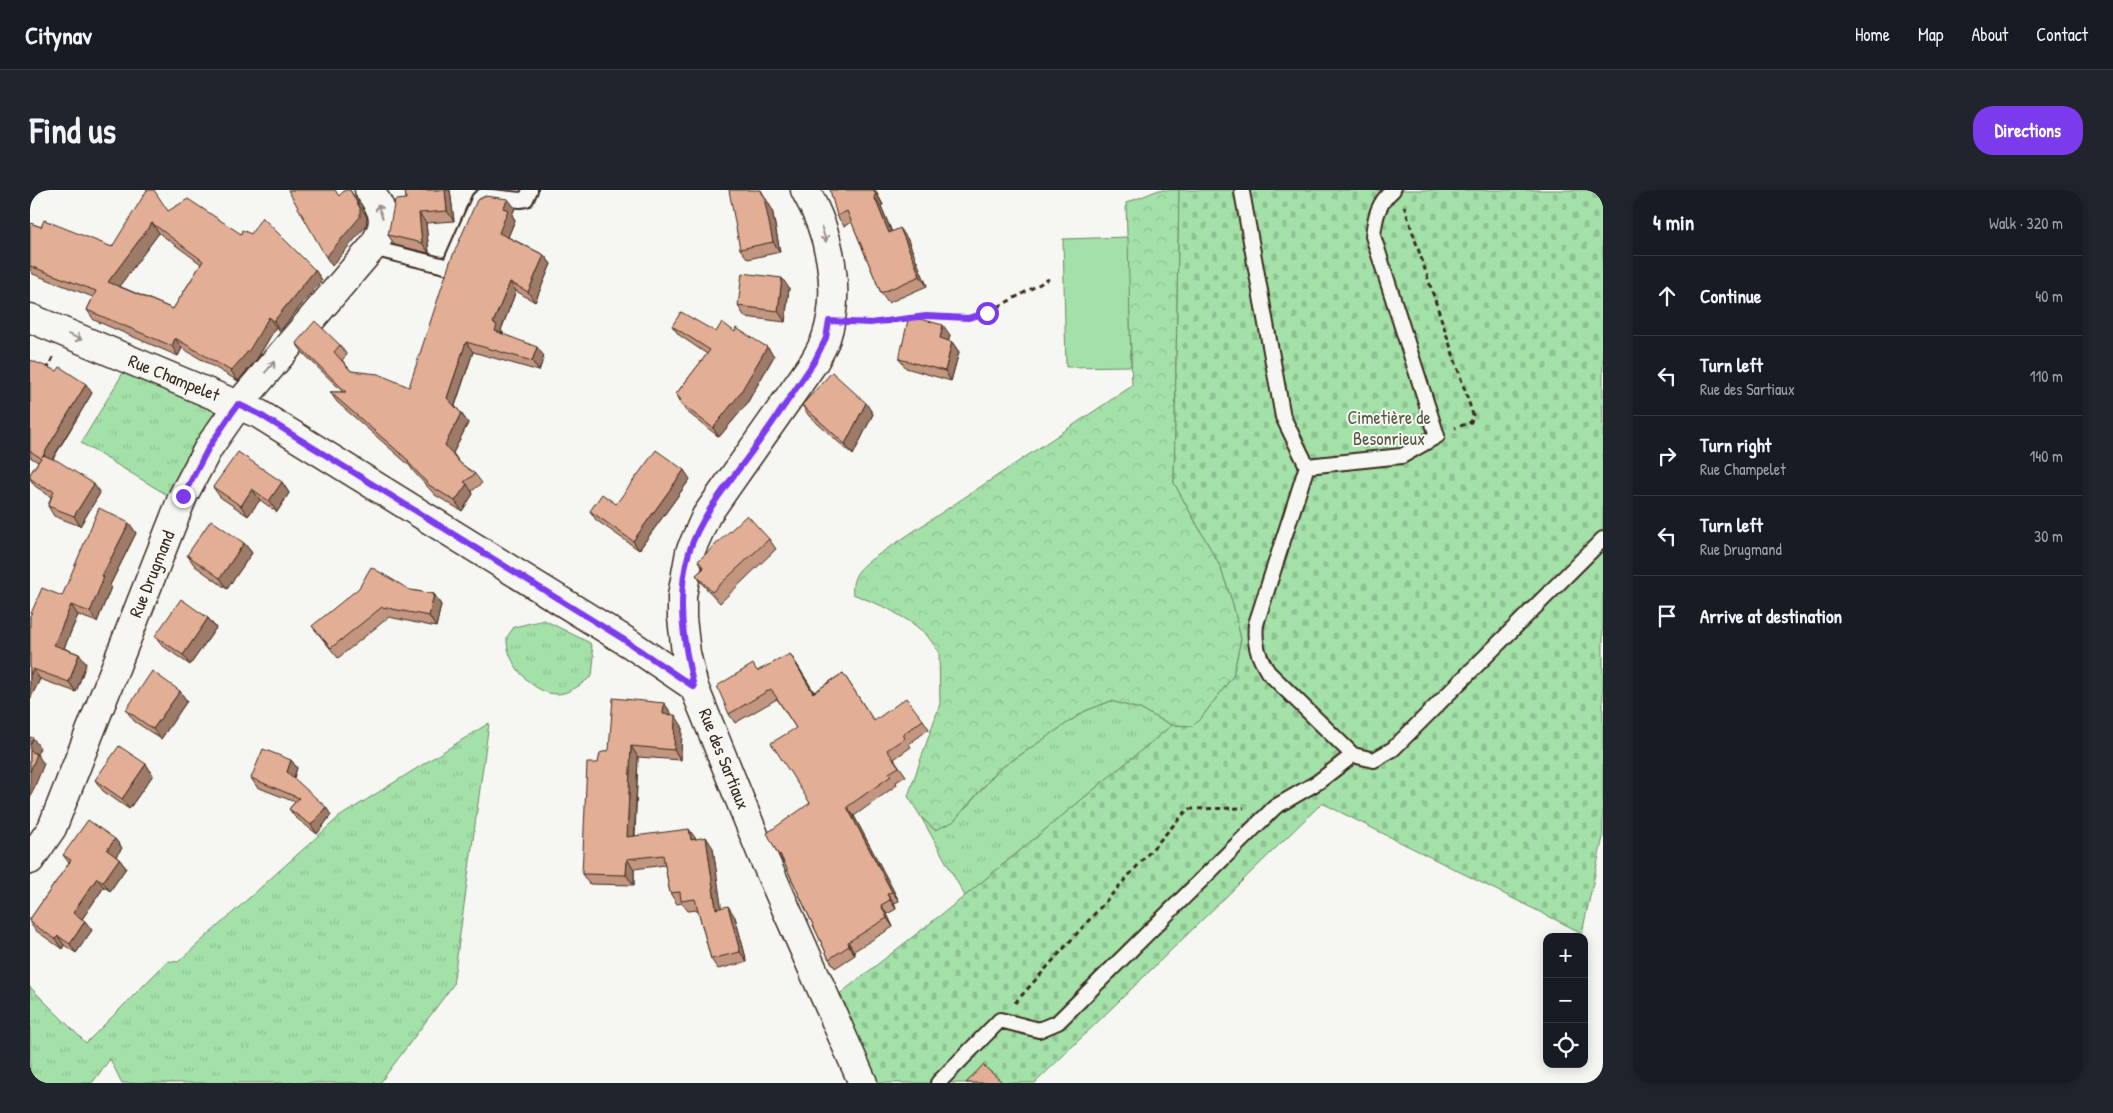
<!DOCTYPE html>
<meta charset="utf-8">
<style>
body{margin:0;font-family:"Patrick Hand",sans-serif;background:#20242c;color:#f1f3f6}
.controls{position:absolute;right:15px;bottom:15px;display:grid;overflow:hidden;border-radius:10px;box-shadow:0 2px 12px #0003}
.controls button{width:45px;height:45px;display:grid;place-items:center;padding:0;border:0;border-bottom:1px solid #363941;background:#171b24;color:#f1f3f6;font:25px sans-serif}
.stop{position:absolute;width:15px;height:15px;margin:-11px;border:4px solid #7c3aed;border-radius:50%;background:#fff}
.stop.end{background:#7c3aed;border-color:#fff;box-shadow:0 1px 5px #0008}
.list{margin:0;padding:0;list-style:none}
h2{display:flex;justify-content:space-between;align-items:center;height:65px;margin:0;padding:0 20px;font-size:21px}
h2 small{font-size:16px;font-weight:400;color:#9ea1a6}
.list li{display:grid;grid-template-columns:32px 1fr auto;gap:15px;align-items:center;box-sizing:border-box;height:80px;padding:0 20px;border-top:1px solid #363941}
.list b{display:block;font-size:19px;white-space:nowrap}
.list p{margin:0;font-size:16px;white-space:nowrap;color:#9ea1a6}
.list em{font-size:16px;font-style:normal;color:#9ea1a6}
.icon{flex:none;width:28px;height:28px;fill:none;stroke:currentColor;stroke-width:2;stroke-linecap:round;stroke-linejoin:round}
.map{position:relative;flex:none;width:1573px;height:893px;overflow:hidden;border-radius:20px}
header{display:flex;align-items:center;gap:30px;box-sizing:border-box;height:70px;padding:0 25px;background:#171b24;border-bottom:1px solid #363941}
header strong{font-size:24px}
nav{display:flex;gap:28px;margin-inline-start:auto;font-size:18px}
.intro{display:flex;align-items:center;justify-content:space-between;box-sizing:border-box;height:120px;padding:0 30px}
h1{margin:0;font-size:35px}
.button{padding:12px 22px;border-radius:20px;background:#7c3aed;color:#fff;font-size:18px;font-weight:700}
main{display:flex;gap:30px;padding:0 30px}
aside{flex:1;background:#171b24;border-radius:20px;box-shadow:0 2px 12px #0003}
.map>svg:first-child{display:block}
.grass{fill:url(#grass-tufts);stroke:#6f8664}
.forest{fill:url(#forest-crowns);stroke:#6f8664}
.cemetery{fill:url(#cemetery-stones);stroke:#6f8664}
.garden{fill:#a3e1a9;stroke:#6f8664}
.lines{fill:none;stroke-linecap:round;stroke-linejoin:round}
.service-casing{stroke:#3b2a1e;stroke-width:18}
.minor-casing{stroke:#3b2a1e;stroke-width:31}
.path{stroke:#3b2a1e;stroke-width:3;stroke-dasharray:5 4;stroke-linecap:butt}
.service{stroke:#f6f6f2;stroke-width:14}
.minor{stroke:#f6f6f2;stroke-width:28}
.wall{fill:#c29680;stroke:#3b2a1e;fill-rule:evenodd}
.shaded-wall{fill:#9e7a68;stroke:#3b2a1e}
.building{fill:#e2ae95;stroke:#3b2a1e;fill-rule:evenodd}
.oneway{stroke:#989088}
.route{stroke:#7c3aed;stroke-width:6}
.labels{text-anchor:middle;stroke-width:4;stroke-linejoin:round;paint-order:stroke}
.street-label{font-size:18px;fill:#3b2a1e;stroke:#f6f6f2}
.park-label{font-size:18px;fill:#555841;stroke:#f6f6f2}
</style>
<header>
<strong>Citynav</strong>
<nav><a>Home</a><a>Map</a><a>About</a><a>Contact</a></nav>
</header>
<div class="intro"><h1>Find us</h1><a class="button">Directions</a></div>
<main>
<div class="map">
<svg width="1573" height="893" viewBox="0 0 1573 893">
<defs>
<pattern id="grass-tufts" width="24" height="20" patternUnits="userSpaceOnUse" patternTransform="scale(1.25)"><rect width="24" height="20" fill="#a3e1a9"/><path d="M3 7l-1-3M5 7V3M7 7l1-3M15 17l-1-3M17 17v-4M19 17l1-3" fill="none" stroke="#8dc191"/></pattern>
<pattern id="forest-crowns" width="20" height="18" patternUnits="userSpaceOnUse" patternTransform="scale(1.25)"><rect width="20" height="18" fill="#a3e1a9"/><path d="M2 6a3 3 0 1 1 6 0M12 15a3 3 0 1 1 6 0" fill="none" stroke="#8dc191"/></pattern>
<pattern id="cemetery-stones" width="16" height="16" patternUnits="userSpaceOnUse" patternTransform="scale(1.25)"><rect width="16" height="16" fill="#a3e1a9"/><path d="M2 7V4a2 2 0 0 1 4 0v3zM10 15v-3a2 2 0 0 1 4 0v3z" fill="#8dc191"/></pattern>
</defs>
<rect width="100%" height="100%" fill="#f6f6f2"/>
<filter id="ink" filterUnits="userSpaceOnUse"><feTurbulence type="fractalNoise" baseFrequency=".02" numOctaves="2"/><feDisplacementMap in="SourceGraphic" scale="10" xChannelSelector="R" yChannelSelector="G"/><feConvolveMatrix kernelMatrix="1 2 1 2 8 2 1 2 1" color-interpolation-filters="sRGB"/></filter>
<g filter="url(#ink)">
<path class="grass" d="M93 183 187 221 139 306 51 253Z
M514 430 560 453 564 466 562 486C553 493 541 503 528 504 503 505 475 472 477 447L484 437Z
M1081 511 1110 519 1142 535 935 706 891 627 905 640 936 618 968 580 1055 521Z
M459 533 423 795 350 893H92L80 869 62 893H0V797L56 853 138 771 148 772 309 627Z"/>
<path class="forest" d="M1129 0H1149L1144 293 1190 376 1203 414 1211 449 1203 486 1172 527 1163 536 1142 535 1110 519 1081 511 1055 521 968 580 923 632 905 640 891 627 878 606 910 514 909 462 896 444 882 433 857 418 823 404C821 387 829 379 842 369L1102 196 1096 13Z"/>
<path class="cemetery" d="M1149 0H1573V647L1552 743 1292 613 1005 893H833L798 813 935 706 1142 535 1163 536 1172 527 1203 486 1211 449 1203 414 1190 376 1144 293Z"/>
<path class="garden" d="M1098 47 1101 176 1036 177 1033 49Z"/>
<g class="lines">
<defs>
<path id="service" d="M1212 2 1253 227 1277 276 1372 266 1407 246 1343 46C1345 27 1348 13 1363 0
M342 58 419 77 449 9 453 6 490 10 496 9 500 0
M1277 276 1226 434C1224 454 1228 466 1238 482L1323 565
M908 893 970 830 1009 840 1028 832 1245 617 1288 592 1323 565 1344 570 1363 559 1573 349"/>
<path id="minor" d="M775 0C800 43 812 100 796 148 793 156 788 165 784 172L676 326 660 362 652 406V428L656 463 664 497 731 662 833 893
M0 128 229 224 599 453 664 497
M0 670 22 638 153 306 179 257 209 214 342 58C358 33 356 24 339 0"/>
</defs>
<use href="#service" class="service-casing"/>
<use href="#minor" class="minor-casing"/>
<path class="path" d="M1374 16 1443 225 1441 232 1425 238
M827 132H859L896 126 938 128 957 123 1019 89
M17 180 24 165
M985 813 1158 619 1214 618"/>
<use href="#service" class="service"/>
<use href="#minor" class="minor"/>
</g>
<path class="wall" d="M375 0H420L424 31 396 33 399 63 365 55 358 45 376 9Z
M845 0 853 15 851 16 862 42 877 48 897 96 858 113 851 103 822 32 814 36 807 26Z
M485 18 482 25 485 30 478 47 514 65 521 74 505 112 486 101 471 140 473 144 514 166 509 181 443 162 425 216 431 223 438 233 423 263 430 273 445 284 452 293 442 301 443 304 432 321 405 305 384 282 379 275 307 212 300 202H313L273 163 266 153 310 155 317 165 312 170 321 181 379 197Z
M742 19 750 62 718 69 710 59Z
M138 21 211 44 285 80 292 90 250 141 246 137 227 169 208 191 152 158 148 166 64 130 57 120 63 107 3 84 0 80V33L11 37 82 57ZM129 43 171 74 143 119 89 96Z
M759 98 755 132 715 127 708 116Z
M642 136 686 142H705L737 157 744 166 716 215 689 247 656 221 649 212 650 211 646 204 677 164 649 145Z
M920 145 918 151 922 152 929 162 921 191 876 178 869 169Z
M0 170 62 203 23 269 70 303 50 336 24 326 18 316 21 307 5 296 0 289V284L8 272 0 267Z
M772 215 843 224 823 265 779 226Z
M660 289 609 360 566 330 560 321 586 314Z
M252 292 259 303 247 322 230 310 218 326 190 307 183 297Z
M99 333 106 343 80 395 81 397 67 432 48 425 34 458 49 464 56 474 46 502 10 489 0 509V426L32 406Z
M739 349 746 359 690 413 674 396 666 385 673 379 668 371Z
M214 353 222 363 197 399 165 376 157 365Z
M380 400 404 404 411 415 406 437 359 427 308 468 282 436Z
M178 428 186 438 160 475 133 456 125 446Z
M766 473 784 502 813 483 844 531 893 530 899 539 879 554 881 557 864 569 876 586 866 592 867 595 824 626 869 711 864 713 866 719 857 724 863 737 824 761 825 765 805 778 799 769 755 675 749 666 780 613 766 538 747 509 705 533 699 524 727 481Z
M157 511 131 549 104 531 96 520Z
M634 513 641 523V525L652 536 651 570 608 567 605 646 666 649 683 658 691 718 705 727 717 772 688 779 681 769 668 720 658 721 652 713 647 714 640 703 635 675 604 679V695L559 694 552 684 568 573 579 560Z
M261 570 267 578 264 588 301 625 287 644 265 627 259 619 265 612 227 597 221 588Z
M116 574 123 585 99 619 73 601 65 590Z
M85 649 92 658 86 666 89 669 96 678 80 701 74 697 52 729 62 740 46 763 34 755 32 759 5 740 0 733V729L39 673 33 665Z"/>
<path class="shaded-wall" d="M320 0 337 27 336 36 302 76 296 67Z
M415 0H420L424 31 417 21Z
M730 0H731L742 19 750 62 743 52Z
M843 0H845L853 15 846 5Z
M844 6 851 16 866 53 859 43Z
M478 9 485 18 482 25 485 30 476 52 469 43 473 18Z
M389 23 396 33 399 63 392 53Z
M122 33 129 43 85 102 78 92Z
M870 38 877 48 897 96 890 86Z
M514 65 521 74 505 112 498 102Z
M285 80 292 90 250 141 244 131Z
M752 88 759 98 755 132 748 121Z
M480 92 486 101 471 140 474 144 465 141 463 133Z
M239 127 246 137 227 169 208 191 201 181Z
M913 135 920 145 917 158 910 148Z
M145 148 152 158 148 166 142 156Z
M436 152 443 162 424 218 417 208Z
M922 152 929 162 921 191 915 181Z
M507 157 514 166 509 181 502 171Z
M737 157 744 166 716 215 689 247 683 238Z
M56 194 62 203 18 276 12 267Z
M836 213 843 224 823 265 815 254Z
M431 223 438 233 422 265 415 255Z
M654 280 660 289 609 360 603 351Z
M252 292 259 303 247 322 239 311Z
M64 294 70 303 50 336 44 326Z
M437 294 443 304 432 321 425 311Z
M222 299 230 310 218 326 211 316Z
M99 333 106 343 80 395 81 397 67 432 60 422 72 386Z
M214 353 222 363 197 399 190 388Z
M404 404 411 415 406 437 399 426Z
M41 415 48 425 31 465 24 455Z
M178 428 186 438 160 475 153 465Z
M49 464 56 474 46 502 39 492Z
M760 464 766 473 790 512 783 503Z
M3 479 10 489 0 509V485Z
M150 501 157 511 131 549 123 539Z
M634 513 641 523 640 535 633 524Z
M645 525 652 536 651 570 644 560Z
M3 548 10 558 7 564 14 574 0 608V555Z
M601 556 608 567 604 657 597 647Z
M261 570 267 578 263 590 257 582Z
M116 574 123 585 99 619 92 609Z
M296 617 301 625 287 644 281 635Z
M817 617 824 626 869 711 862 702Z
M659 639 666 649 661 650Z
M676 647 683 658 693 729 686 719Z
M85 649 92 658 84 669 77 660Z
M89 669 96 678 80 701 73 692Z
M597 669 604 679V695L596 685Z
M67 688 74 697 50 732 43 723Z
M857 704 864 713 866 719 860 710Z
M851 715 857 724 863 737 857 728Z
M698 716 705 727 717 772 710 762Z
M55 731 62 740 46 763 40 754Z
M28 746 34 755 32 759 25 749Z
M818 752 824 761 825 765 819 756Z"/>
<path class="building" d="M117 0H124L138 21 158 9 211 44 212 40 221 44 232 27 285 80 244 131 239 127 220 159 201 181 145 148 142 156 57 120 66 101 0 76V33L11 37 14 30 82 57ZM122 33 173 71 143 119 78 92Z
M258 0H305L309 6 315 0H320L330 18V27L296 67Z
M375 0H415L417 21 389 23 392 53 358 45 365 10 376 9Z
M699 0H730L734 8 743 52 710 59Z
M800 0H843L846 5 844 6 859 43 870 38 890 86 851 103 817 21 807 26Z
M455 6 478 9 473 18 478 20 469 43 514 65 498 102 480 92 463 133 467 135 465 141 507 157 502 171 436 152 417 208 431 223 415 255 430 273 445 284 434 292 437 294 425 311 399 295 378 272 379 271 300 202H316L266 153 285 131 310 155 304 162 321 181 348 184 379 197 420 72 447 10Z
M712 83 752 88 748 121 708 116Z
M651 122 686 142 692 132 705 142 706 138 737 157 709 205 683 238 649 212 651 210 646 204 680 160 642 136Z
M879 126 913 135 910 148 922 152 915 181 869 169Z
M0 170 27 181 30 177 56 194 12 267 13 265 28 271 64 294 44 326 18 316 24 301 12 297 0 288V284L11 268 0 261Z
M802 182 836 213 815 254 772 215Z
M626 260 654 280 603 351 560 321 572 304 586 314Z
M208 262 252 292 239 311 222 299 211 316 183 297Z
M69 318 99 333 72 386 74 387 60 422 41 415 24 455 49 464 39 492 3 479 0 485V426L12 398 32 406Z
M717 325 739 349 682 402 666 385 674 378 668 371Z
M181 330 214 353 190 388 157 365Z
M341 377 380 400 404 404 399 426 352 417 301 458 282 436 329 398Z
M151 409 178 428 153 465 125 446Z
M760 464 783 503 813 483 844 531 876 508 893 530 873 544 875 548 857 560 869 577 859 583 861 586 817 617 862 702 857 704 860 710 851 715 857 728 818 752 819 756 799 769 750 664 749 666 737 643 780 613 741 553 766 538 741 499 699 524 687 496 723 474 727 481Z
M122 481 150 501 123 539 96 520Z
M583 508 634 513 633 524 645 525 644 560 601 556 597 647 659 639 661 650 676 647 686 719 698 716 710 762 681 769 665 709 651 711 650 702 640 703 633 665 597 669 596 685 552 684 557 573H568L570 563 579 560Z
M0 547 3 548 0 555Z
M89 556 116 574 92 609 65 590Z
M233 559 261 570 257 582 296 617 281 635 259 619 269 608 221 588Z
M0 561 7 564 0 582Z
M58 630 85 649 77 660 89 669 73 692 67 688 43 723 55 731 40 754 28 746 25 749 0 732V729L41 670 33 665Z
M953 875 972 892 970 893H936Z"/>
<defs><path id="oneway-shaft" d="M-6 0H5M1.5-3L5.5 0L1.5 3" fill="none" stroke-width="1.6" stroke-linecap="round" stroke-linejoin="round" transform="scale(1.25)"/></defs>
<g class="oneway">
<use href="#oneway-shaft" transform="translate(350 21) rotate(-110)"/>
<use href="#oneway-shaft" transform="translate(794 45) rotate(73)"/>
<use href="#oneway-shaft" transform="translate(45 147) rotate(22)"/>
<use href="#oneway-shaft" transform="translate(240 177) rotate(-49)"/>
</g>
</g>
<g class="lines" filter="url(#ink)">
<path class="route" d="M153 306 179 257 208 214 229 224 593 449 664 497C653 453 646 407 659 362 672 323 700 292 723 260 744 231 764 202 784 172L796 148 799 131 840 133 896 126 938 128 957 123"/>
</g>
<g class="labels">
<g class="street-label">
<text transform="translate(144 188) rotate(22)" y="6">Rue Champelet</text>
<text transform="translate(122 384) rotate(-68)" y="6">Rue Drugmand</text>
<text transform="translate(694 569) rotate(68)" y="6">Rue des Sartiaux</text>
</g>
<g class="park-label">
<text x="1359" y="234">Cimetière de<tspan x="1359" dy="21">Besonrieux</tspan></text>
</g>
</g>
</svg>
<div class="controls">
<button>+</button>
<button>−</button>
<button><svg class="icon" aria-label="locate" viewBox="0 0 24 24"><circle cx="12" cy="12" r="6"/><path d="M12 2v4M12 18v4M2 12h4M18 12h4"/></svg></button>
</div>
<div class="stop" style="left:957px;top:123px"></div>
<div class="stop end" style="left:153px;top:306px"></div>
</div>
<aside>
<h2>4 min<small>Walk · 320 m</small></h2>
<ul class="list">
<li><svg class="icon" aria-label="ahead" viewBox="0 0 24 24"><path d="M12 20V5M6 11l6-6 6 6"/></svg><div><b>Continue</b></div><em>40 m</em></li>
<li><svg class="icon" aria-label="left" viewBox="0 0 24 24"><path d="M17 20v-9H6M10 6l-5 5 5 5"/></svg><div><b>Turn left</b><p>Rue des Sartiaux</p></div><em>110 m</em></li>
<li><svg class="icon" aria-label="right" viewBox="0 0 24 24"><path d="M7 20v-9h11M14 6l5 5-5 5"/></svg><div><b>Turn right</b><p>Rue Champelet</p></div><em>140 m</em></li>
<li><svg class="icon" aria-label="left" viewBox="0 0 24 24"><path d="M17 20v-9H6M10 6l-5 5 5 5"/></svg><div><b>Turn left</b><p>Rue Drugmand</p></div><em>30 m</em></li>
<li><svg class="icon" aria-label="arrive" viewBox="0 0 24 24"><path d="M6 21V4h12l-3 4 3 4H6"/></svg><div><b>Arrive at destination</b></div></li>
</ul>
</aside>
</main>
